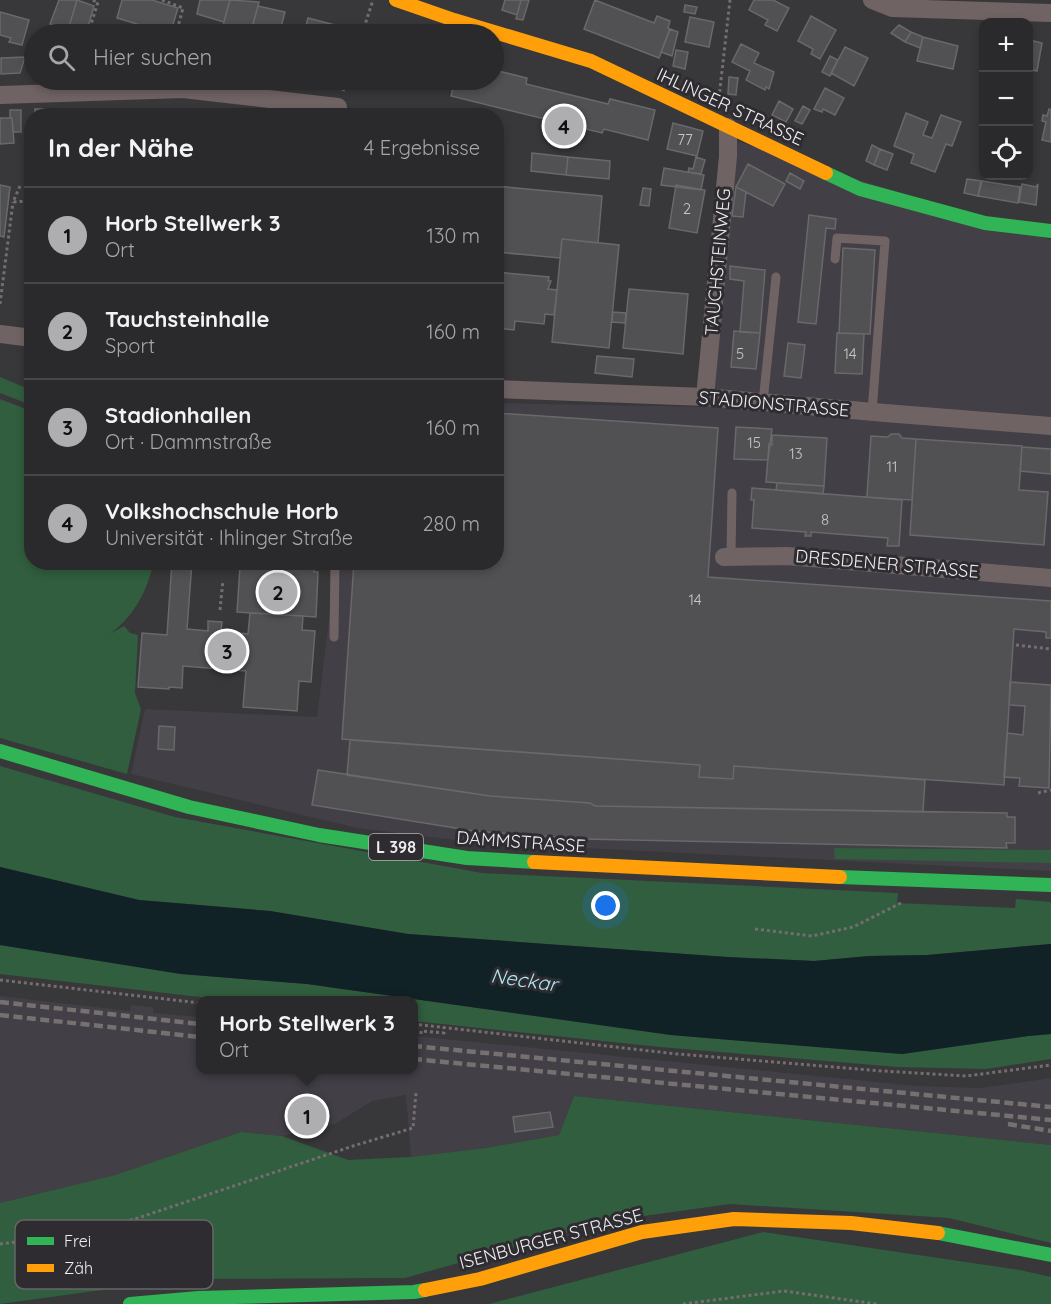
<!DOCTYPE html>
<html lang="de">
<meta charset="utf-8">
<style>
body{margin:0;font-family:Quicksand,sans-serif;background:#323133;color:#f1f3f6}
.controls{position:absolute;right:18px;top:18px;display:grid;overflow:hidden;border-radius:12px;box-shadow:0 3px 9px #0003}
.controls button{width:54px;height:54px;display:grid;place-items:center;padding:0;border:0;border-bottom:2px solid #464547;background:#2a292b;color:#f1f3f6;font:30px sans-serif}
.you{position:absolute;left:606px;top:906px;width:21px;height:21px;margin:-15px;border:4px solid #fff;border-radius:50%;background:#1a73e8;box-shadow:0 0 0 9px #1a73e833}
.badge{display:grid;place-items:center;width:39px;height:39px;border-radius:50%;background:#aeadaf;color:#111;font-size:20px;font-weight:700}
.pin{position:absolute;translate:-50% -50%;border:3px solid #fff;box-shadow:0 2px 6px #0006}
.popup{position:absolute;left:196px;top:996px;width:222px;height:78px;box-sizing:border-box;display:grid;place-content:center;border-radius:12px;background:#2a292b;filter:drop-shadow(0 2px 4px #0005);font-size:20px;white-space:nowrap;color:#a5a6a9}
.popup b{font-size:22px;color:#f1f3f6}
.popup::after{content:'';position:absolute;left:50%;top:100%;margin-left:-12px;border:12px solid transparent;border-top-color:#2a292b}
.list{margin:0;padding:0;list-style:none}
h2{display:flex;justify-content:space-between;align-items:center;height:78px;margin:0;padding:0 24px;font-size:26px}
h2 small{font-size:20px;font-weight:400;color:#a5a6a9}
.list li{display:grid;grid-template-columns:39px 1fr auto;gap:18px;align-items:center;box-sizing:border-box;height:96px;padding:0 24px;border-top:2px solid #464547}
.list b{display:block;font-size:22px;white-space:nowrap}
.list p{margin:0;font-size:20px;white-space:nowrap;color:#a5a6a9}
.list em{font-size:20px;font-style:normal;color:#a5a6a9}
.icon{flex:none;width:33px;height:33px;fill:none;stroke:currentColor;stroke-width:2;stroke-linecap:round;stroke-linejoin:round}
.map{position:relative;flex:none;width:1051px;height:1304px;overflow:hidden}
.search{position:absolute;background:#2a292b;box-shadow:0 3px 9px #0003;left:24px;top:24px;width:480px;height:66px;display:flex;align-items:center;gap:15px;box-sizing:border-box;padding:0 21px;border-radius:33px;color:#a5a6a9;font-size:22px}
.panel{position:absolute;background:#2a292b;box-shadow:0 3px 9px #0003;left:24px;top:108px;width:480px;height:462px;border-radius:24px}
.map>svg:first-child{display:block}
.built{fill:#423f46}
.green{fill:#315e3e}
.water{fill:#112226}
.building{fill:#515052;stroke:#69686a;stroke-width:1.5}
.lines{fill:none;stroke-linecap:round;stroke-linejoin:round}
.path{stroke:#756d6e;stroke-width:3;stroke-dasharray:3 3;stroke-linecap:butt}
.lane{stroke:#706364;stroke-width:9}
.street{stroke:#706364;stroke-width:18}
.fast{stroke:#30b455;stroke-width:14}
.slow{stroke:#ff9f0a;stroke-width:14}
.rail{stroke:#767070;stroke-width:4.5;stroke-dasharray:9 4.5;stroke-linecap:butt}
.labels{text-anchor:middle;stroke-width:6;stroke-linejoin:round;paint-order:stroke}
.number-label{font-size:15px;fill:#c6c5c8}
.shield{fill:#2e2c30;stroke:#b4b2b6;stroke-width:1.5}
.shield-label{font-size:16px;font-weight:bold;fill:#edecef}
.street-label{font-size:18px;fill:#edecef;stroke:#2e2c30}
.water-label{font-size:20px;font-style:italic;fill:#ace8f6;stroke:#2e2c30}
.key{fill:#2e2c30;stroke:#676669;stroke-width:1.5}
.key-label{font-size:16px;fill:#edecef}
</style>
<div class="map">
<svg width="1051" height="1304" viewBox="0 0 1051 1304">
<rect width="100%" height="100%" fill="#383739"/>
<path class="built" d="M736 141 1051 240V871L480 843 357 828 131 774 145 709 317 717 336 563 496 562 497 403 708 407Z
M0 996 130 1011 131 1005 139 1006 153 1007V1013L200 1017V1070H413L414 1036 917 1086 980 1088 1051 1078V1145L574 1096 559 1135 485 1148 411 1157 406 1095 372 1101 335 1124 282 1136 241 1132 115 1175 0 1203Z"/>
<path class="green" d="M0 377 31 390V405L0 393Z
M0 399 31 411 32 562 153 563C148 591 133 617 110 634L124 626 130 633 138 635 135 693 141 709 127 774 0 738Z
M0 766 175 817 482 873 898 893 897 903 1015 908 1016 899 1051 902V944L927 955 869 956 814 961 727 957 408 934 270 911 139 900 0 867Z
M834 848 1051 850V863L835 859Z
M0 945 181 974 307 984 671 1035 902 1054 1028 1036 1051 1034V1059L986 1069 897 1067 660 1047 414 1021 413 1000H226L0 974Z
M574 1096 1051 1145V1243L949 1218 730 1204 608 1221 405 1278 182 1279 0 1304V1203L115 1175 241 1132 282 1136 348 1160 411 1157 485 1148 559 1135Z
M763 1232 1020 1270 1051 1277V1304H489Z"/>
<path class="water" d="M0 867 139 900 270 911 408 934 727 957 814 961 869 956 927 955 1051 944V1034L1028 1036 902 1054 671 1035 307 984 181 974 0 945Z"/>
<path class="building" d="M59 0H77L68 30 50 24Z
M77 0 94 6 86 34 68 30Z
M122 0H152L178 8 170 34 117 18Z
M200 0H230L224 22 197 14Z
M230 0 259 2 251 32 223 25Z
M505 0H521L517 15 502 10Z
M521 0H529L523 20 516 19Z
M595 0 654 23 657 16 670 21 668 28 670 29 659 58 584 29Z
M754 0H773L789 8 777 31 765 25 768 20 749 10Z
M685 5 697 7 695 14 684 12Z
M258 6 285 12 279 34H250Z
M0 12 29 20 22 45 9 42 11 38 0 35Z
M811 16 836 30 820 59 811 54 813 49 798 41Z
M690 17 714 22 709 47 685 42Z
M308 18 343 27 341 34H304Z
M899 25 911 32 905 42 891 33Z
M670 29 678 32 672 56 661 52Z
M911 32 923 37 920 48 905 42Z
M923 37 958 46 953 69 917 61Z
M1030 40 1042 43 1037 71 1028 69Z
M741 44 759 53 754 63 774 72 769 89 766 87 765 90 746 80 750 71 732 62Z
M845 47 868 58 854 86 831 73Z
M676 50 688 52 685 69 673 66Z
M830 56 838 60 830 76 822 72Z
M25 57 20 73 1 74V58Z
M494 70 527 78 526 84 608 104 610 99 655 110 648 140 604 129 602 133 451 96 455 80H494Z
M729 77 738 78 736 95 728 94Z
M825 88 844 98 835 115 823 109 822 112 814 109Z
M779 101 793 109 786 122 772 115Z
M803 106 810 110 802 124 795 121Z
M35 109H70L71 116H35Z
M103 109H136L135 116H103Z
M1049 109 1051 110V142L1042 140 1046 122 1042 121 1043 115 1047 116Z
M10 110H21V132H13L12 118H10Z
M153 110 171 111V116H153Z
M171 111 191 112V116H171Z
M906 113 928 122 923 135 932 138 941 115 961 122 952 146 946 144 935 172 911 163 914 154 894 146Z
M0 118H12L14 143 0 144Z
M673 123 703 131 697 156 667 149Z
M872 145 880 149 874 165 866 161Z
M880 149 893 154 887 170 874 165Z
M532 153 568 157 566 175 531 171Z
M568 157 610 161 609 179 566 175Z
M696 157 705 160 701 174 688 172 689 168 693 169Z
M748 164 785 184 773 206 736 187Z
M664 168 704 175 701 190 661 185Z
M790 173 804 181 800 189 786 181Z
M967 179 981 181 978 196 964 193Z
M982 181 1020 187 1018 203 978 196Z
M1022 184 1036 187 1038 184 1036 205 1019 202Z
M0 185 10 187 4 237 0 236Z
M676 185 705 190 697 233 669 228Z
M496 186 602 196 598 243 562 239 560 258 496 252Z
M736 187 746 192 743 217 732 216Z
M643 188 651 189 649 206 640 205Z
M809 215 836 219 835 229 826 228 816 324 798 322Z
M562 239 619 245 609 348 552 342Z
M843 248 875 250 870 334 839 333Z
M730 266 765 270 760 333 740 332 744 281 730 279Z
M496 272 549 277 548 281H551L548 289 557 290 554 315 545 314 544 324 515 321 514 330 496 328Z
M629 289 688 294 683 354 623 348Z
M613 312 626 313 625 323 612 322Z
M734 331 760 333 756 369 731 367Z
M837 333 864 334 862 374 835 373Z
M788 343 805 345 801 378 784 376Z
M597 356 634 359 632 377 595 373Z
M496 413 718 428 708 577 1051 601V638H1046V632L1014 629 1004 785 734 766 733 779 699 777 700 765 342 739 354 562H496Z
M736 427 772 429 768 460 734 459Z
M891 434H899L902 438 916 439 912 500 865 497 867 496 871 436 888 437Z
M772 435 827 438 824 486 766 482 769 444 772 445Z
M916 439 1022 446 1019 490 1048 492 1044 545 910 535Z
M1022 447 1051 449V474L1020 471Z
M777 483 824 486 823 494 776 490Z
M752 488 902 500 899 546H887L888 538 811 532V536H805L806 532 752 528 754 500H751Z
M172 562H192L187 629 208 631V621L222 622 221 631 248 634 250 613 303 616 302 630 315 631 311 682 299 681 297 711 243 707 246 671 183 666 182 688 169 687V689L138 687 142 633 167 635Z
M245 562H315L314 572H318L316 617 237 612 240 567H245Z
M1010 682 1051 685 1049 788 1019 786 1020 778 1004 777 1007 733 1023 735 1025 706 1009 705Z
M159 726 175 727 174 750 158 749Z
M350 740 700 765 699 777 733 779 734 766 925 780 923 812 595 806 590 803 490 796 347 775Z
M318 770 490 796 590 803 595 806 1007 813V817H1015V843H1006L1007 848 582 839 474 831 312 805Z
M322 1108 324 1116 292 1123 290 1115Z
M550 1112 553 1127 515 1132 513 1117Z"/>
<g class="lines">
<path class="path" d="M162 0 183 8 176 34
M88 34 98 2 92 0
M362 34 373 0
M343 91 347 80
M719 98 730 0
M20 186 13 202 29 201 32 199
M0 304 13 202
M220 610 223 580
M1016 645 1051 649
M1038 793 1051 790
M755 929 812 936 853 927 901 903
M0 980 200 1003
M413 1024 677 1054 883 1071 966 1076 1051 1065
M421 1034V1031L444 1033V1027
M0 1244 64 1236 135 1219 353 1146 413 1128 416 1093
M683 1304 784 1291 877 1304"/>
<path class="lane" d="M835 259 837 238 885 241 872 412
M763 402 776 277
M731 556 732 493
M334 637 335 562"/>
<path class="street" d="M872 0 892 8 1051 13
M0 95 183 89 338 107 336 116
M0 334 32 338
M496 389 705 397 885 413 1051 426
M705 397 728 156V127
M724 557 787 556 1051 578"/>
<path class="fast" d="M826 173 860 189 985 223 1051 231
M0 751 189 807 319 835 467 858 534 862
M840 877 1051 885
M938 1233 1051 1255
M130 1304 198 1298 414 1292 425 1290"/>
<path class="slow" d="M396 0 454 20 591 61 826 173
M534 862 840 877
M425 1290 480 1279 642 1232 734 1219 851 1223 938 1233"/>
<path class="rail" d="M0 1002 200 1024
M0 1015 200 1037
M413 1046 1051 1107
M413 1059 1051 1120
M1008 1124 1051 1131"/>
</g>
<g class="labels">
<g class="number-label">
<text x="685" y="145">77</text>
<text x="687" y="214">2</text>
<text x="740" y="359">5</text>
<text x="850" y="359">14</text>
<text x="754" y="448">15</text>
<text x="796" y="459">13</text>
<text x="892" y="472">11</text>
<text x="825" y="525">8</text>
<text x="695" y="605">14</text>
</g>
<rect class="shield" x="369" y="834" width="54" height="26" rx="4.5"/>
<g class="shield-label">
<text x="396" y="853">L 398</text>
</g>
<g class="street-label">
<text transform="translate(730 107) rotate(25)" y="6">IHLINGER STRASSE</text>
<text transform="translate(718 262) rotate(-85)" y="6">TAUCHSTEINWEG</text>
<text transform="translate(774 404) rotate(5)" y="6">STADIONSTRASSE</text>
<text transform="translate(887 564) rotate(5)" y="6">DRESDENER STRASSE</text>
<text transform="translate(521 842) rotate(4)" y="6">DAMMSTRASSE</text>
<text transform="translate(551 1239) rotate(-15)" y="6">ISENBURGER STRASSE</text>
</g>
<g class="water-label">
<text transform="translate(524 980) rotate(8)" y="7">Neckar</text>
</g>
</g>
<rect x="15" y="1220" width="198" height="69" rx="9" class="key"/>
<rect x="27" y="1237" width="27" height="8" fill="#30b455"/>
<rect x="27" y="1264" width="27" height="8" fill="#ff9f0a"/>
<g class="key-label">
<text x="64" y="1247">Frei</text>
<text x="64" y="1274">Zäh</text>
</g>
</svg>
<div class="controls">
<button>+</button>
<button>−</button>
<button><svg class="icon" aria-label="locate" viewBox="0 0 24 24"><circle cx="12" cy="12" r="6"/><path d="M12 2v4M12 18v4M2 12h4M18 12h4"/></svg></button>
</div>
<div class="you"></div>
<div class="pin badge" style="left:307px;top:1116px">1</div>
<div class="popup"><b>Horb Stellwerk 3</b>Ort</div>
<div class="pin badge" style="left:278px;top:592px">2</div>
<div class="pin badge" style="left:227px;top:651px">3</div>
<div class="pin badge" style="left:564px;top:126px">4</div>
<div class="search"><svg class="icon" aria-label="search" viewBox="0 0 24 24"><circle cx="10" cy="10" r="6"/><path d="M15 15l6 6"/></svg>Hier suchen</div>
<section class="panel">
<h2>In der Nähe<small>4 Ergebnisse</small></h2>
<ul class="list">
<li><span class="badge">1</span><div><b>Horb Stellwerk 3</b><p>Ort</p></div><em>130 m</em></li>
<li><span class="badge">2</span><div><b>Tauchsteinhalle</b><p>Sport</p></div><em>160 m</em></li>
<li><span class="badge">3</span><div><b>Stadionhallen</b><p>Ort · Dammstraße</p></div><em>160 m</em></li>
<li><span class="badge">4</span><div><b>Volkshochschule Horb</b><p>Universität · Ihlinger Straße</p></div><em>280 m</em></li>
</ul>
</section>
</div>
